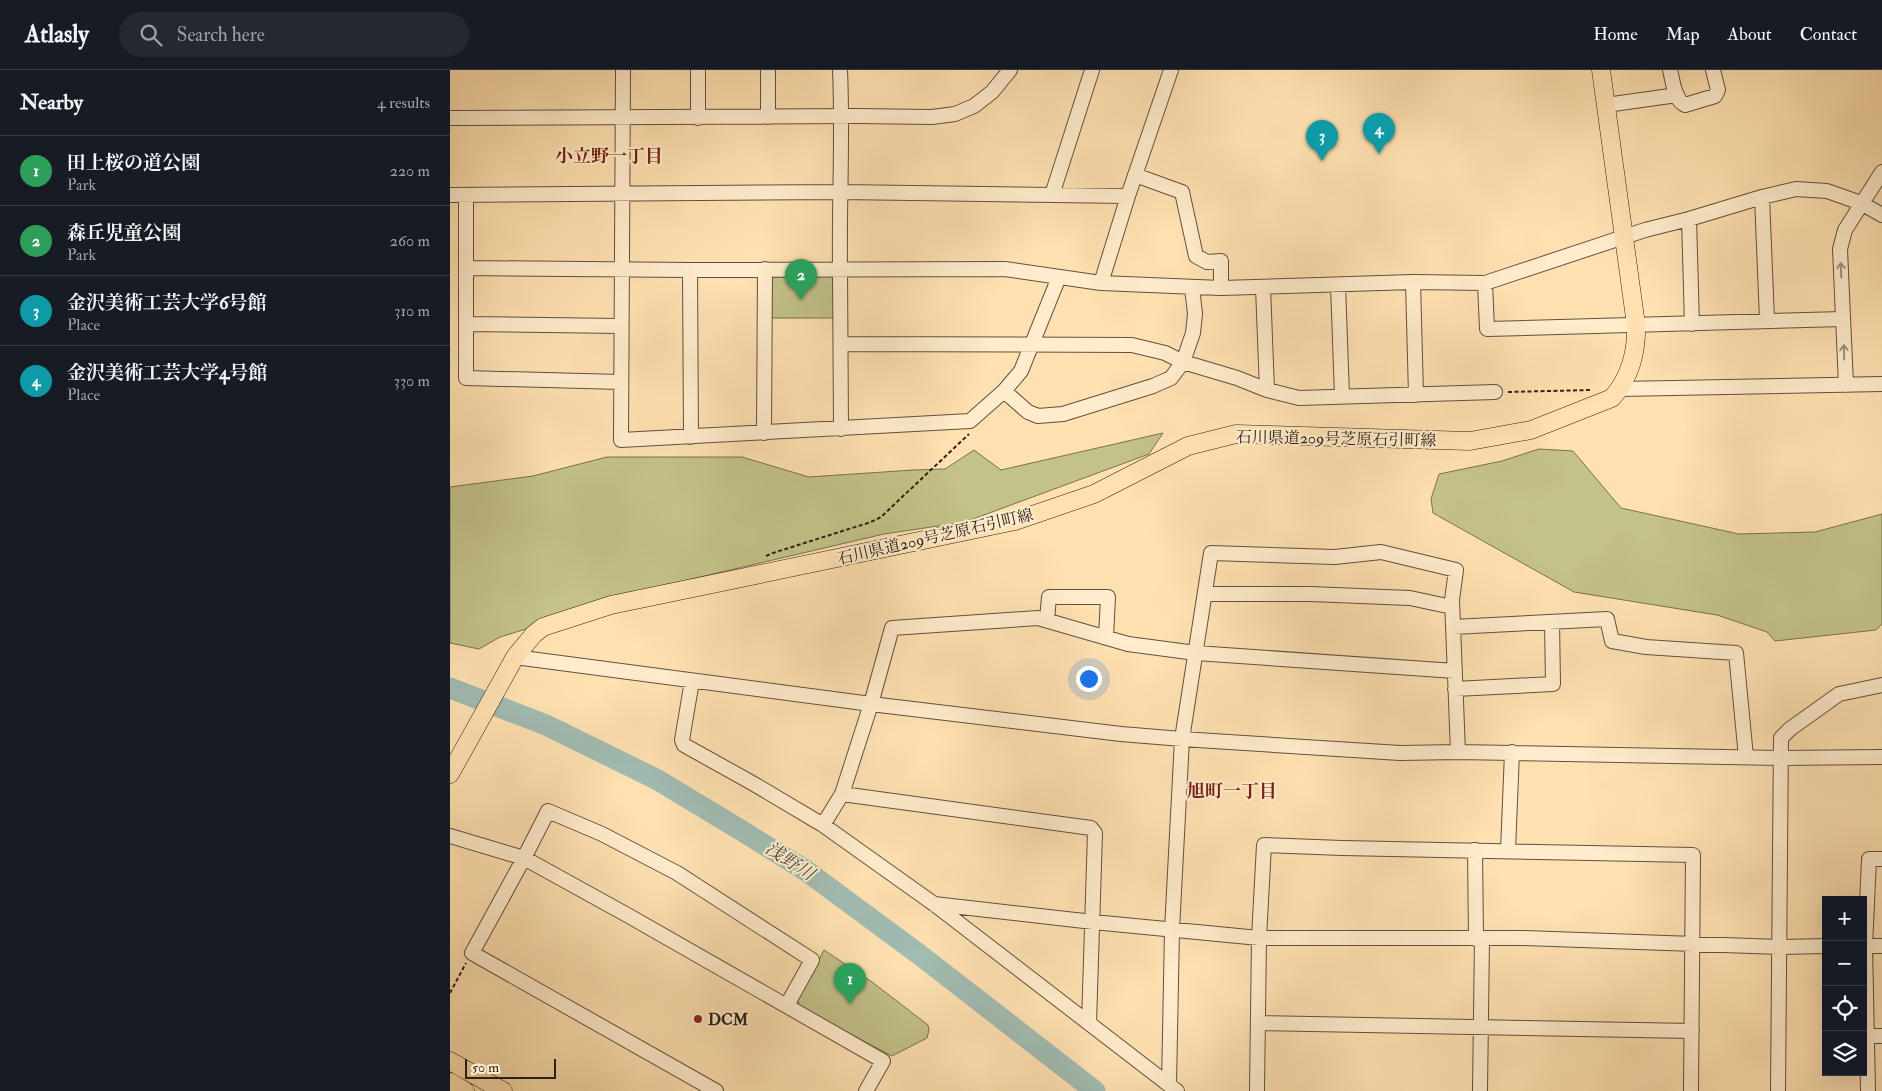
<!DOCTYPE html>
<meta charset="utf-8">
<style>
body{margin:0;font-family:"IM FELL Double Pica","Noto Serif JP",serif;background:#242831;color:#f1f3f6}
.controls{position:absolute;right:15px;bottom:15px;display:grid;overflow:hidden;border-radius:0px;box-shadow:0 5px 20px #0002}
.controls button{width:45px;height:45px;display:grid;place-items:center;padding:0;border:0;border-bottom:1px solid #363941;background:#171b24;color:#f1f3f6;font:25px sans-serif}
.scale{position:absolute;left:15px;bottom:12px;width:91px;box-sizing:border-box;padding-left:5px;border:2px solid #2b2117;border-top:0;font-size:14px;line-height:18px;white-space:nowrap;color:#2b2117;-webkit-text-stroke:4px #ffeccc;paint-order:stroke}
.you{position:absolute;left:638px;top:608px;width:18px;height:18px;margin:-12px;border:4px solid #fff;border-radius:50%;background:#1a73e8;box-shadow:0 0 0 8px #1a73e833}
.badge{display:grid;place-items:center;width:32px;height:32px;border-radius:50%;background:#d93025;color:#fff;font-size:16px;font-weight:700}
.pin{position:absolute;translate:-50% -41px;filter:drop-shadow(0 1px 2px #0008)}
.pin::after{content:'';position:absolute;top:26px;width:18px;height:15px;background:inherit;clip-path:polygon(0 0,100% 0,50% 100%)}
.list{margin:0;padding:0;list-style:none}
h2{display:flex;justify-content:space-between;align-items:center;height:65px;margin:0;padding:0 20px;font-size:21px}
h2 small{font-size:16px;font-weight:400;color:#9ea1a6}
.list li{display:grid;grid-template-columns:32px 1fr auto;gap:15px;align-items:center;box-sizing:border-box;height:70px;padding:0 20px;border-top:1px solid #363941}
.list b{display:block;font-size:19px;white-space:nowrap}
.list p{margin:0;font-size:16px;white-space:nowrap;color:#9ea1a6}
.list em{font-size:16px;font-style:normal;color:#9ea1a6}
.icon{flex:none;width:28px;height:28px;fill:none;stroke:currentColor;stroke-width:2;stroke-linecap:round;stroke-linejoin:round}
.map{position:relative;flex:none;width:1432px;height:1021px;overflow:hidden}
header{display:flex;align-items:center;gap:30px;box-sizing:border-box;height:70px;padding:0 25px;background:#171b24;border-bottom:1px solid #363941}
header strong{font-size:24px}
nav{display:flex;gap:28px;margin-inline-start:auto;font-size:18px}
.search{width:350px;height:45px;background:#242831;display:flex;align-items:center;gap:12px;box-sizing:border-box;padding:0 18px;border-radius:28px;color:#9ea1a6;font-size:19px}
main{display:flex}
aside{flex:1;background:#171b24}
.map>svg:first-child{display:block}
.green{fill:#c3c289;stroke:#777250}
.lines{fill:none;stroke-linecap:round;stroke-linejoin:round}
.river{stroke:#a1bcb2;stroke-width:21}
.minor-casing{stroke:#60513e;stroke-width:16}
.major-casing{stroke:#2b2117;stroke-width:19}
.path{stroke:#2b2117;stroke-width:2;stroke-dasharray:4 2.5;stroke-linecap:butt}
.minor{stroke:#ffeccc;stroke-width:14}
.major{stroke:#ffe1b1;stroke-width:18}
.oneway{stroke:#a0917b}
.poi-dot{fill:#8f2418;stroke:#ffeccc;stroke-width:2}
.labels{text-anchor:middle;stroke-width:4;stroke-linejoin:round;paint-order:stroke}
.street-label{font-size:16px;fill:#2b2117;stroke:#ffeccc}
.poi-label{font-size:16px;font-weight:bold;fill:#2b2117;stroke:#ffeccc;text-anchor:start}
.neighbourhood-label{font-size:18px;font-weight:bold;fill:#7a1f14;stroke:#ffeccc}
.water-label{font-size:18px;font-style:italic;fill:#4e5046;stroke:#ffeccc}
</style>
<header>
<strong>Atlasly</strong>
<div class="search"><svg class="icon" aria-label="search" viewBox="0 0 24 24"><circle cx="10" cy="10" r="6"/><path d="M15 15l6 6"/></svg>Search here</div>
<nav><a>Home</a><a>Map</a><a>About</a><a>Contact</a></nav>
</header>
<main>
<aside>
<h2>Nearby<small>4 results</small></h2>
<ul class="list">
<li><span class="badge" style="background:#2e9e5b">1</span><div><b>田上桜の道公園</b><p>Park</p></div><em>220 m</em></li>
<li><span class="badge" style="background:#2e9e5b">2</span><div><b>森丘児童公園</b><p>Park</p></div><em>260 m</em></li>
<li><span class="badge" style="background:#0f9aa8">3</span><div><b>金沢美術工芸大学6号館</b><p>Place</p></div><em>310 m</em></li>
<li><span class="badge" style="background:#0f9aa8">4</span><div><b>金沢美術工芸大学4号館</b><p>Place</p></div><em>330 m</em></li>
</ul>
</aside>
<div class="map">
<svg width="1432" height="1021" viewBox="0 0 1432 1021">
<rect width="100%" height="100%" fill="#ffe1b1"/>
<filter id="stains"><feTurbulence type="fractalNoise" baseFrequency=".004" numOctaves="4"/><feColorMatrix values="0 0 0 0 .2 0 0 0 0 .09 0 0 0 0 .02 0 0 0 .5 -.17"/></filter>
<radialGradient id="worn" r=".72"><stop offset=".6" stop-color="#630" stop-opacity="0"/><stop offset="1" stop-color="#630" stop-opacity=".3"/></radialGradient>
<path class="green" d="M380 206 383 208 384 248H320L319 213 322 207Z
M713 363 699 384 515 452 434 464 229 512 50 567 29 579 0 573V417L83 406 157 387H292L359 407 463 400 495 399 524 380 551 400Z
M1089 379 1123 381 1171 438 1289 464 1365 462 1432 444V554L1426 560 1325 571 1317 562 1267 545 1124 522 983 443 981 429 989 404 1052 391Z
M374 880 422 912 478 955 479 960 477 968 442 986 350 938 348 930Z"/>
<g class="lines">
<path class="river" d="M0 618 96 655 206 709 289 759 355 800 470 885 645 1021"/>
<defs>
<path id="minor" d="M173 0 171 370 520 351 554 321 571 301 609 207
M390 0C393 66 389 132 390 199 390 252 391 306 391 359
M1220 0C1223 11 1224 30 1235 35L1265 26 1268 20 1263 0
M1156 35 1227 25
M318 47V0
M0 48 406 46 482 47 505 44 524 36 542 22 560 0
M248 48V0
M685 105 732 122 746 186 757 192 771 191V218
M0 125 391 122 678 126
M16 125V308L171 312
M602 125 642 0
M1312 127 1317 250
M1239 149 1242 254
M16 198 240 200 555 199 651 213 771 218 963 212 1035 213 1195 160 1239 149 1312 127 1346 119 1377 121 1411 133 1432 145
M240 200 241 367
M963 212 966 325
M651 213 678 126 721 0
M1035 213 1037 259 1393 249
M888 215 892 326
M813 217 817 320
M16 254 171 256
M391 274 682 275 715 283 733 292 787 308 817 320 849 328 1045 322
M1396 315 1390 179 1395 160 1432 102
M1170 319 1432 314
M554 321 578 342 588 346 613 344 703 316 721 308 733 292 743 263 745 244 742 217
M314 363 315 199
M755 524H860L960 528 1002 537
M597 550 599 527H658L656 567
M1003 557 1157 549 1162 571 1196 577 1286 583 1296 687
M65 587 421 634 671 664 732 669 950 683 1008 682 1331 688 1432 687
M242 611 232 670 234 675 304 714 373 755 484 834 727 1021
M1005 619 1103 614 1102 552
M392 724 641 758 645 763 639 953
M373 755 392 724 421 634 442 558 588 548 678 574 746 583 1005 601
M0 766 74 788 22 883 266 1021
M1025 780 1026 869
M1058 781 1062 682
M484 834 643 852 809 868H1072L1330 877 1376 876
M1413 876H1432
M337 935 362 890 227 803 152 764 98 741 74 788 179 846 433 991 416 1021
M808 953 1242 961
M1417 966H1432
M719 1015 722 860 732 669 761 483 885 487 931 482 1006 500 1002 530 1008 682
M807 1021 809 868 814 775 892 778 1243 785 1241 1021
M1030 1021 1032 869
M1328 1021 1331 668 1340 659 1389 624 1432 615
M1418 1021 1415 876 1419 789H1432"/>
<path id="major" d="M0 704 65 587 84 564 93 557 161 535 565 451 644 424 738 376 786 364 1020 371 1081 360 1162 328C1180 308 1187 281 1186 255L1151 0
M0 991 53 1021
M0 1012 15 1021"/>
</defs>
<use href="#minor" class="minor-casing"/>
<use href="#major" class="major-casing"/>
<path class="path" d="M1058 322 1140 320
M316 486 323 483 421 452 431 447 519 364
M0 923 16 893"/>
<use href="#minor" class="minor"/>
<use href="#major" class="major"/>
</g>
<defs><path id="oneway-shaft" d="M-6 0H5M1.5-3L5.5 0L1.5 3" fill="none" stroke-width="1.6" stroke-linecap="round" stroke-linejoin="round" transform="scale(1.25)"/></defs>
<g class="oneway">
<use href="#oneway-shaft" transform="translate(1391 200) rotate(-92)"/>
<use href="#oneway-shaft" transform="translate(1394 282) rotate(-92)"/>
</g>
<circle class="poi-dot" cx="248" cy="949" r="5"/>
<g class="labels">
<g class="street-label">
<text transform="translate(886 368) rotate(1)" y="6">石川県道209号芝原石引町線</text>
<text transform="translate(485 466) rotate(-13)" y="6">石川県道209号芝原石引町線</text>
</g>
<g class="poi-label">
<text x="258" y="955">DCM</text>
</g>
<g class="neighbourhood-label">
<text x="159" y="92">小立野一丁目</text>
<text x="782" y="727">旭町一丁目</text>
</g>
<g class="water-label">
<text transform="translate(340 791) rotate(33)" y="6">浅野川</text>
</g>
</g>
<rect width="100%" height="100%" filter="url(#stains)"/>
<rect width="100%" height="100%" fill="url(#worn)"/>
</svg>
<div class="controls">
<button>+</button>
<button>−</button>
<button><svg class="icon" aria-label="locate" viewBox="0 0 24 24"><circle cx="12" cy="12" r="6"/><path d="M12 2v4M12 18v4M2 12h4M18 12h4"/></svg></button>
<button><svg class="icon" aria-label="layers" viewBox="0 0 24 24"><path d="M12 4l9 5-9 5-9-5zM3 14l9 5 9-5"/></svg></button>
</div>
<div class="scale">50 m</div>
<div class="you"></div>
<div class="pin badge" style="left:400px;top:934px;background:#2e9e5b">1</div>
<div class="pin badge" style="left:351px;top:230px;background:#2e9e5b">2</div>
<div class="pin badge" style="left:872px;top:91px;background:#0f9aa8">3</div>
<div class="pin badge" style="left:929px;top:84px;background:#0f9aa8">4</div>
</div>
</main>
